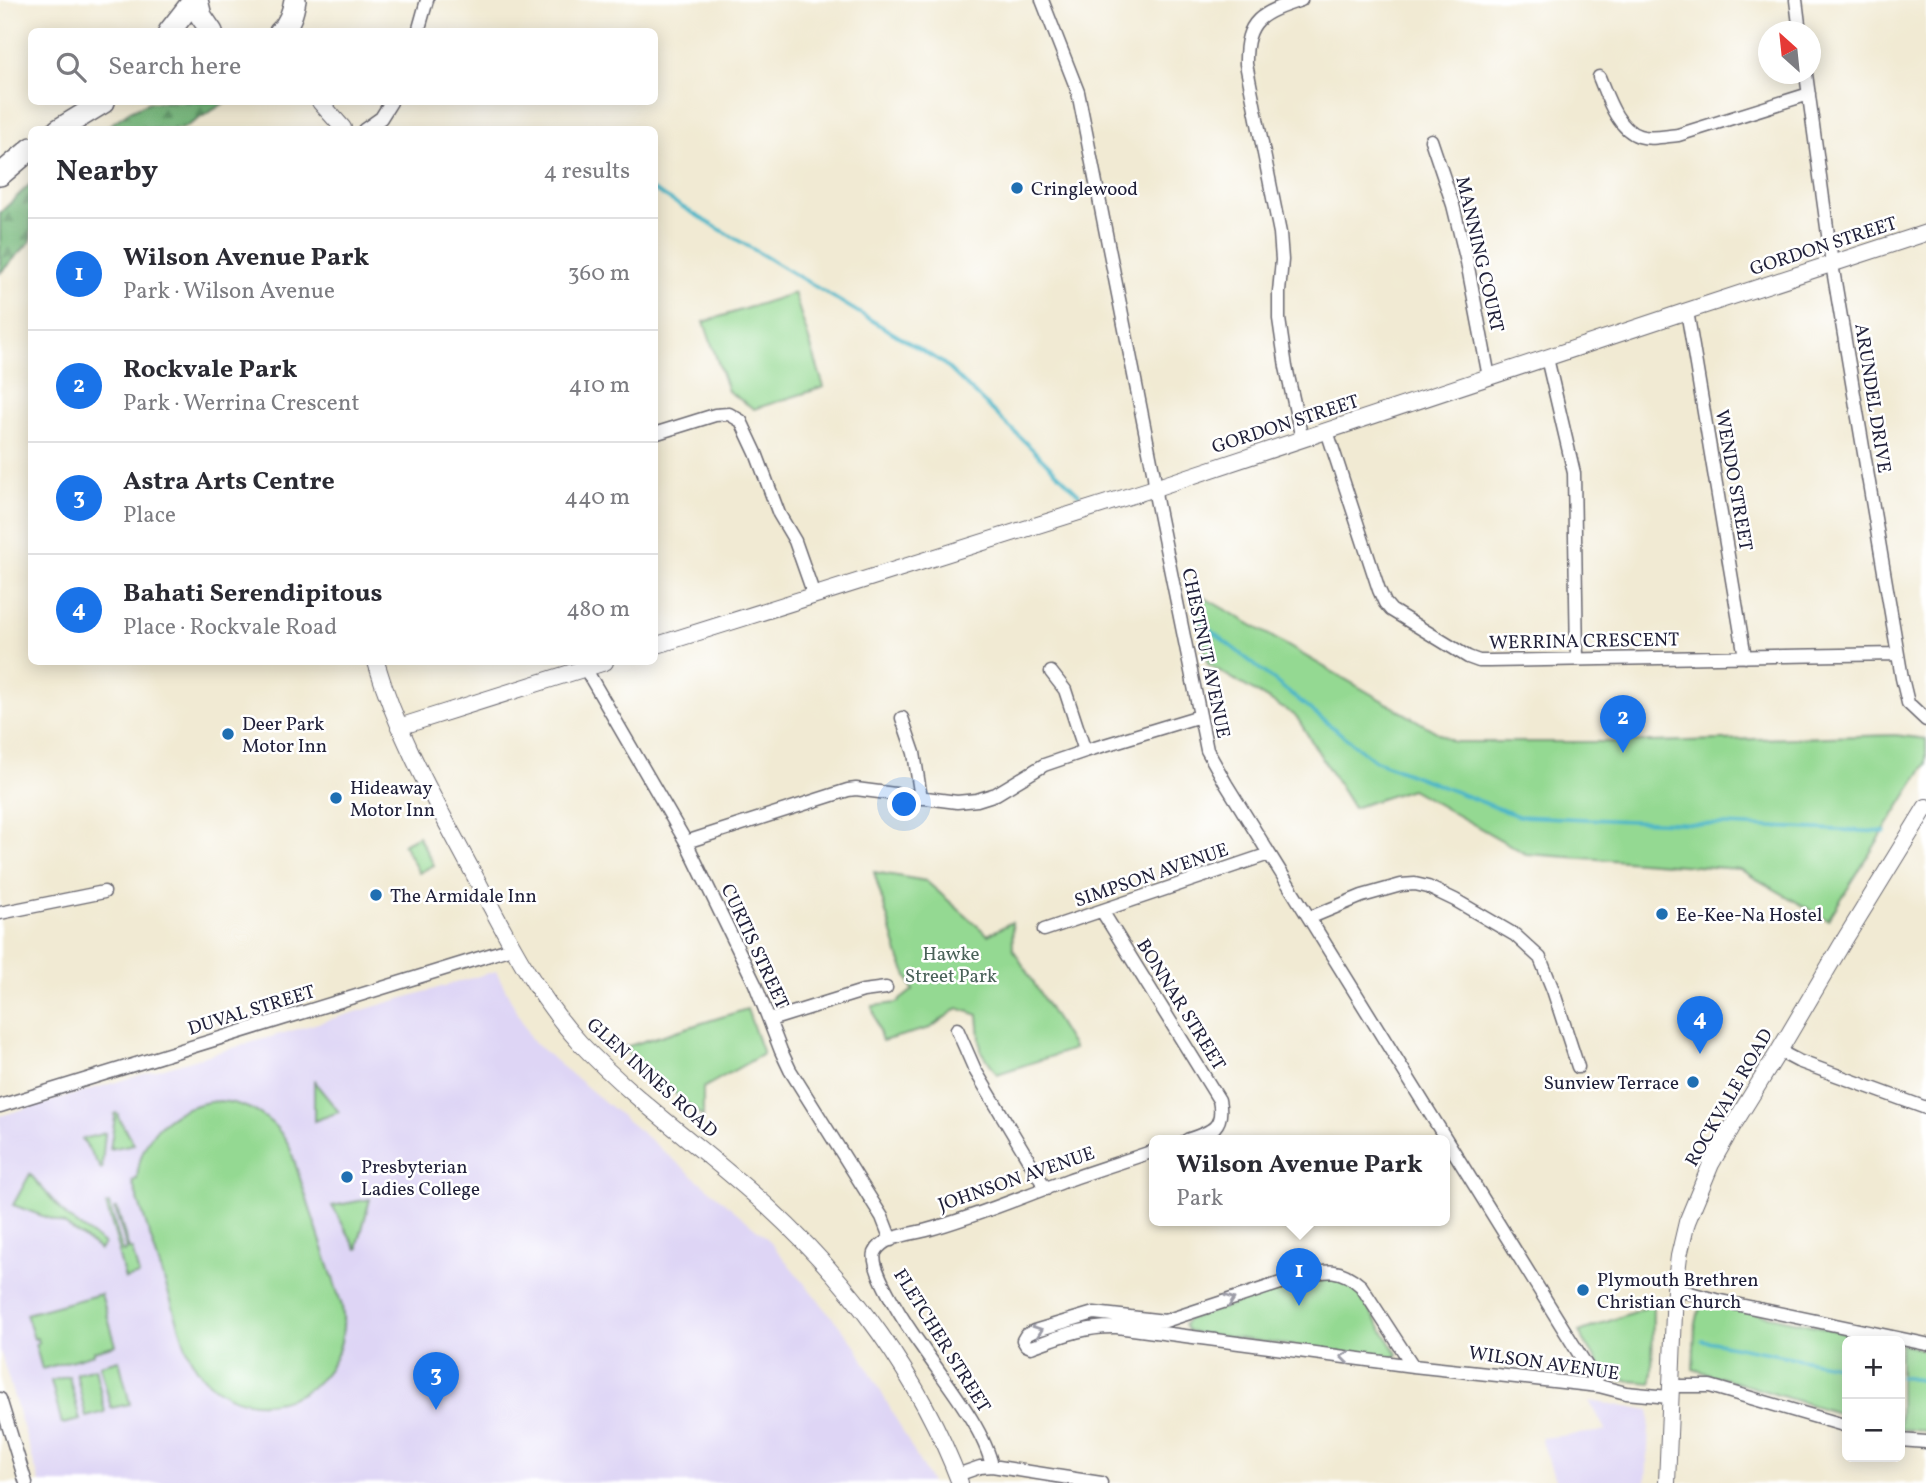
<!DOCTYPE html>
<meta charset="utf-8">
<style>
body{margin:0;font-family:Vollkorn,serif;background:#f2f2f3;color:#2b2b33}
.controls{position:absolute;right:21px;bottom:21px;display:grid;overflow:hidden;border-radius:10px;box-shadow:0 4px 18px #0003}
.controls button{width:63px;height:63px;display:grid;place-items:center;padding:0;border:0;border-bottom:2px solid #e1e1e2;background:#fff;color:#2b2b33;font:35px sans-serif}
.compass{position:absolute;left:1758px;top:21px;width:63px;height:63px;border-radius:50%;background:#fff;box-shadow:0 4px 18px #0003;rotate:333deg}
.you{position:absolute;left:905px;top:805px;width:24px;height:24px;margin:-18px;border:5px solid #fff;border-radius:50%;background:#1a73e8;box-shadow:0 0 0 10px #1a73e833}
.badge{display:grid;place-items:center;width:46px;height:46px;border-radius:50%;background:#1a73e8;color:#fff;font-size:23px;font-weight:700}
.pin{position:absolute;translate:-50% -58px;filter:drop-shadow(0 2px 4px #0008)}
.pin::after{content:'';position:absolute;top:37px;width:24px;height:21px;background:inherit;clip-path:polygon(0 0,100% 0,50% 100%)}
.popup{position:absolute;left:1149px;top:1135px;width:301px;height:91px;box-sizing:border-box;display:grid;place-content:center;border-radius:10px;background:#fff;filter:drop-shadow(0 2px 5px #0005);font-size:23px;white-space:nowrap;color:#7c7c81}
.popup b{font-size:26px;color:#2b2b33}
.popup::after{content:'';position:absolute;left:50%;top:100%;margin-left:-14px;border:14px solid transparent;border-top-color:#fff}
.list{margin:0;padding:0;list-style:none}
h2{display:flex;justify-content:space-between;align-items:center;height:91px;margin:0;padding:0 28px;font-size:30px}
h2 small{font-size:23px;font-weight:400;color:#7c7c81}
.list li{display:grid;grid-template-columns:46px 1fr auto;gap:21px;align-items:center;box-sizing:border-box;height:112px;padding:0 28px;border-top:2px solid #e1e1e2}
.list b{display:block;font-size:26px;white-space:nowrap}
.list p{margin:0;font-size:23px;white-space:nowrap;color:#7c7c81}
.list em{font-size:23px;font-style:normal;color:#7c7c81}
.icon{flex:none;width:38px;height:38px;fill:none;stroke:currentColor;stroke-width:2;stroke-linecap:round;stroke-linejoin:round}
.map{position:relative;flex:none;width:1926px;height:1483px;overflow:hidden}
.search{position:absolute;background:#fff;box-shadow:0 4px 18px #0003;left:28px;top:28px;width:630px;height:77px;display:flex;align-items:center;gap:18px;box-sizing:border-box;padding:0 24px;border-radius:10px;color:#7c7c81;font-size:26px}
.panel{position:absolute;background:#fff;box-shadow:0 4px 18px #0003;left:28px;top:126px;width:630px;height:539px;border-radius:10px}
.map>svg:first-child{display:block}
.built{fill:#ded5f5}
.forest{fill:url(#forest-firs);stroke:#4c6e5c;stroke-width:2}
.park{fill:#94d992;stroke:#5b7e66;stroke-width:2}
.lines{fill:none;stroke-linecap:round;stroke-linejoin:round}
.stream{stroke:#4bb6c8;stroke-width:3.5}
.street-casing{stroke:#6a6870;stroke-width:15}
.secondary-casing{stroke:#6a6870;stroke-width:18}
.highway-casing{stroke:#6a6870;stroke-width:24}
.street{stroke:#fff;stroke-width:12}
.secondary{stroke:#fff;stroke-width:16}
.highway{stroke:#fff;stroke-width:21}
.oneway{stroke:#9c9ca7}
.poi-dot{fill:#1f6fb2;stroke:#fff;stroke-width:2.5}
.labels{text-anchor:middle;stroke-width:5;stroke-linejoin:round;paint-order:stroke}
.poi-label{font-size:19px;fill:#22223b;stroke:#fff;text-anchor:start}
.street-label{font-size:19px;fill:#22223b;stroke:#fff}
.park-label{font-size:19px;fill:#4a6259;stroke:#fff}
</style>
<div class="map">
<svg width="1926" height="1483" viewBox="0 0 1926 1483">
<defs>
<pattern id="forest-firs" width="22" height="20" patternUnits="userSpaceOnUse" patternTransform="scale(1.75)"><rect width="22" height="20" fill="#77b97c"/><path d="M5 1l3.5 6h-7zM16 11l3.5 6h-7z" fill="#619667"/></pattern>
</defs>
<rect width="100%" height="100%" fill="#fff"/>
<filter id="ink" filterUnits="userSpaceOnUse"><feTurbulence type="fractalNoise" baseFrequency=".0143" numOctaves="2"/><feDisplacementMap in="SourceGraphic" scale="14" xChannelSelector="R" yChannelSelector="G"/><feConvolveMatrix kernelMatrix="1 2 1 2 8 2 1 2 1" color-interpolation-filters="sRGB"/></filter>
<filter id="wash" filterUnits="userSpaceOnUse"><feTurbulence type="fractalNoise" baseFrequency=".00686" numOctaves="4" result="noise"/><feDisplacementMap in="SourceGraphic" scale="28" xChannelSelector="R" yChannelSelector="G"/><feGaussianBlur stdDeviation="1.57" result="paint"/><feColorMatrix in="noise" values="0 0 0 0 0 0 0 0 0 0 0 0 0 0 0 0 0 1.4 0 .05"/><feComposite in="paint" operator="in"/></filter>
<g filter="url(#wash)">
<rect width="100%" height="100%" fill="#f1ead3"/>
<path class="built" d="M496 971 532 1041 766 1237 856 1346 931 1483H40L0 1351V1116Z
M1589 1401 1650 1410 1646 1483H1556L1541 1438 1606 1431Z"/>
<path class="forest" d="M149 102H226L182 129H104L130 111Z
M31 183V241L0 273V213Z"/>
<path class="park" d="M794 293 824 387 754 409 728 391 704 322Z
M1193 591 1454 742H1651L1895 735 1926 739V764L1828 920 1739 869 1526 854 1411 789 1353 808 1296 716 1208 664Z
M418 836 434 865 419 873 403 844Z
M874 872 926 881 988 935 1012 922 1013 949 1074 1049 997 1074 981 1050 978 1015 958 1008 930 1028 882 1041 872 1006 896 1003 913 990 900 960Z
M747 1009 763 1054 703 1088V1117L622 1048Z
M314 1080 316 1081V1084L339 1112 314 1121Z
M220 1101C251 1104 274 1119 289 1145L342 1306C357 1407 222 1443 186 1347L132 1181 137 1179C140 1132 174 1104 220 1101Z
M116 1113 118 1114V1117L134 1144 110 1149 115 1117 114 1114Z
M105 1133 102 1165 103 1167 101 1169 82 1139Z
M30 1174 68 1218 104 1244 100 1250 64 1224 13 1205Z
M370 1199 358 1245 359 1248 357 1249 332 1206Z
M109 1204 123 1252 127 1250 115 1209 117 1208 129 1249H132L139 1275 125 1279 118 1253 120 1252 106 1205Z
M1323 1275 1351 1281 1398 1354 1393 1359 1189 1332 1184 1325 1188 1319Z
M101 1294 116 1345 94 1351V1354L42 1369 35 1344 38 1343 37 1338 34 1339 26 1314Z
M1701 1301 1885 1341H1847V1416L1693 1369 1695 1328Z
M1653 1305 1652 1383 1618 1380 1606 1376 1579 1332Z
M1900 1344 1926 1350V1431L1900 1429Z
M119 1360 130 1404 111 1408 100 1365Z
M95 1368 105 1412 86 1417 76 1373Z
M69 1376 80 1420 62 1424 51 1381Z"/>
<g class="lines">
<path class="stream" d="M654 190 943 363 1079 494
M1203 624 1374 760 1518 816 1885 832
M1702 1340 1847 1368
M1900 1377 1926 1381"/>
</g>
</g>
<g filter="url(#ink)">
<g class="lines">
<defs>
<path id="street" d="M1042 0 1078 92 1154 476 1156 499 1207 750 1226 784 1599 1386
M1301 0C1262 13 1245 19 1246 64L1280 233 1282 260 1279 292V319L1286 367 1302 439
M1796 0 1800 32
M418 32 427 0
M1806 74 1832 264 1902 678 1908 703 1926 720
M1599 77C1607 96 1617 129 1639 136 1651 140 1666 136 1678 135L1809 94
M364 130 381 118 391 102
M1431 140 1453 205 1467 262 1489 377
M1687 311 1745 657
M1547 358 1574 473 1577 659
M1327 431 1379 590 1385 603 1391 610 1468 657 1479 661H1489L1897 654
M654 434 715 415 729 414 741 421 756 453 779 514 795 541 814 595
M585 668 686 842 755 984 781 1051 790 1070 882 1217 891 1240
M1051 672 1065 690 1085 751
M902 718 914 753 921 798
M686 842 848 790 856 789 957 802 977 800 996 794 1044 765 1085 751 1200 716
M1102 911 1219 1100C1225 1128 1211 1132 1187 1140
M0 913 104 892
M1309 918 1362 896 1401 885 1415 884 1428 887 1455 900 1515 935 1540 958 1553 990 1578 1067
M1044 930 1269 854
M770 1020 863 991 886 988
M957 1029 975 1070 1046 1189
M1779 1051 1798 1061 1926 1108
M0 1106 512 948
M1675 1289 1716 1300 1926 1344
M1413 1366 1361 1286C1340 1267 1327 1270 1302 1276L1165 1321 1094 1313 1034 1331 1026 1335 1023 1340 1026 1345 1031 1347C1061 1336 1085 1326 1117 1327L1413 1366 1599 1386 1626 1393 1669 1397
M1670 1386H1710L1847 1426
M0 1399 26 1483
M1900 1440 1926 1442
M992 1466C984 1428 944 1380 922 1347 911 1332 869 1270 875 1253 882 1236 912 1234 927 1230 975 1217 1021 1197 1068 1180 1096 1170 1125 1161 1154 1151
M957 1475 980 1467 992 1466 1101 1483"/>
<path id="secondary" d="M320 102 343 128
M654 646 1155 488 1687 311 1926 233
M376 662C399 740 440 810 478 882 508 939 536 995 580 1043 637 1103 707 1151 768 1207 851 1283 920 1377 960 1483
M399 727 605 662
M1667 1483 1675 1289 1679 1256 1687 1222 1711 1164 1732 1127 1779 1051 1845 939 1926 807"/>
<path id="highway" d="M197 0 201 16 212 32
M169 32 194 0
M280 32C290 24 293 12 295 0
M58 130 104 102
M0 175 32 148"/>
</defs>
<use href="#street" class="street-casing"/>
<use href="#secondary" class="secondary-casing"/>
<use href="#highway" class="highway-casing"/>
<use href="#street" class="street"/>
<use href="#secondary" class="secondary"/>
<use href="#highway" class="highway"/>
</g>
<defs><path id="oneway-chevron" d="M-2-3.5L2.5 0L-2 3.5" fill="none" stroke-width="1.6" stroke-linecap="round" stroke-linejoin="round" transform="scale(1.75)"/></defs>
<g class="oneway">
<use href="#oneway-chevron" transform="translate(1230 1300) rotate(-19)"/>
<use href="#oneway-chevron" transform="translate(1038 1331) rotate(-20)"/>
<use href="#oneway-chevron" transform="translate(1345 1357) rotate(-173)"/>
</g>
</g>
<g class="poi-dot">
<circle cx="1017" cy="188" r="7"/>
<circle cx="228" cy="734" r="7"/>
<circle cx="336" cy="798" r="7"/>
<circle cx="376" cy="895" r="7"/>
<circle cx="1662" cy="914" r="7"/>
<circle cx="1693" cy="1082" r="7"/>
<circle cx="347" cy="1177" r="7"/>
<circle cx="1583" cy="1290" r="7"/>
</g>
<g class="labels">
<g class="poi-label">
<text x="1031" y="195">Cringlewood</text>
<text x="242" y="730">Deer Park<tspan x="242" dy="22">Motor Inn</tspan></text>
<text x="350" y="794">Hideaway<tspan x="350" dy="22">Motor Inn</tspan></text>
<text x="390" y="902">The Armidale Inn</text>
<text x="1676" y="921">Ee-Kee-Na Hostel</text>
<text x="1679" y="1089" text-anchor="end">Sunview Terrace</text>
<text x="361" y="1173">Presbyterian<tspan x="361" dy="22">Ladies College</tspan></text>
<text x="1597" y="1286">Plymouth Brethren<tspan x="1597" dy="22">Christian Church</tspan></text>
</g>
<g class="street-label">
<text transform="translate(1823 245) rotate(-18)" y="7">GORDON STREET</text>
<text transform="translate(1481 254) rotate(77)" y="7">MANNING COURT</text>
<text transform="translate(1874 398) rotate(81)" y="7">ARUNDEL DRIVE</text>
<text transform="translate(1285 423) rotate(-18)" y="7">GORDON STREET</text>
<text transform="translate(1735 480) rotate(80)" y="7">WENDO STREET</text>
<text transform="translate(1584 640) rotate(-1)" y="7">WERRINA CRESCENT</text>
<text transform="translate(1207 653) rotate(78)" y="7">CHESTNUT AVENUE</text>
<text transform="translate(1151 874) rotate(-19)" y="7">SIMPSON AVENUE</text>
<text transform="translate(756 946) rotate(65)" y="7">CURTIS STREET</text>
<text transform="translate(1182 1004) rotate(58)" y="7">BONNAR STREET</text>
<text transform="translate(251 1009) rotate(-17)" y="7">DUVAL STREET</text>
<text transform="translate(653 1077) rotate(42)" y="7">GLEN INNES ROAD</text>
<text transform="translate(1728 1097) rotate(-60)" y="7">ROCKVALE ROAD</text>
<text transform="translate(1016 1178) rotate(-19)" y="7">JOHNSON AVENUE</text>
<text transform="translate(943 1340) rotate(58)" y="7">FLETCHER STREET</text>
<text transform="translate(1544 1362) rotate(8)" y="7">WILSON AVENUE</text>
</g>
<g class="park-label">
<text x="951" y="960">Hawke<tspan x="951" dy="22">Street Park</tspan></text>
</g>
</g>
</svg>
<div class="controls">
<button>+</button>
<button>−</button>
</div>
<svg class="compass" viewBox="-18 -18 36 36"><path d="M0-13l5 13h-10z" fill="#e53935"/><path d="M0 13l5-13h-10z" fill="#7c7c81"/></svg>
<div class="you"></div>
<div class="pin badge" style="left:1299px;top:1306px">1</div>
<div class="popup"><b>Wilson Avenue Park</b>Park</div>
<div class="pin badge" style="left:1623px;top:753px">2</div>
<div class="pin badge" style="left:436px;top:1410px">3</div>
<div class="pin badge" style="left:1700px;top:1054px">4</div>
<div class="search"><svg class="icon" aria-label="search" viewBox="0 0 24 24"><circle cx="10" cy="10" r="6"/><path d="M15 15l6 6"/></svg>Search here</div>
<section class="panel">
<h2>Nearby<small>4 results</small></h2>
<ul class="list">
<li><span class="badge">1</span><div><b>Wilson Avenue Park</b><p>Park · Wilson Avenue</p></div><em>360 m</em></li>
<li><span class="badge">2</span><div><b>Rockvale Park</b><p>Park · Werrina Crescent</p></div><em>410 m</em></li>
<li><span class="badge">3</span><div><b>Astra Arts Centre</b><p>Place</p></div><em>440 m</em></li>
<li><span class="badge">4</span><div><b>Bahati Serendipitous</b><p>Place · Rockvale Road</p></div><em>480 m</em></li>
</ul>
</section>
</div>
